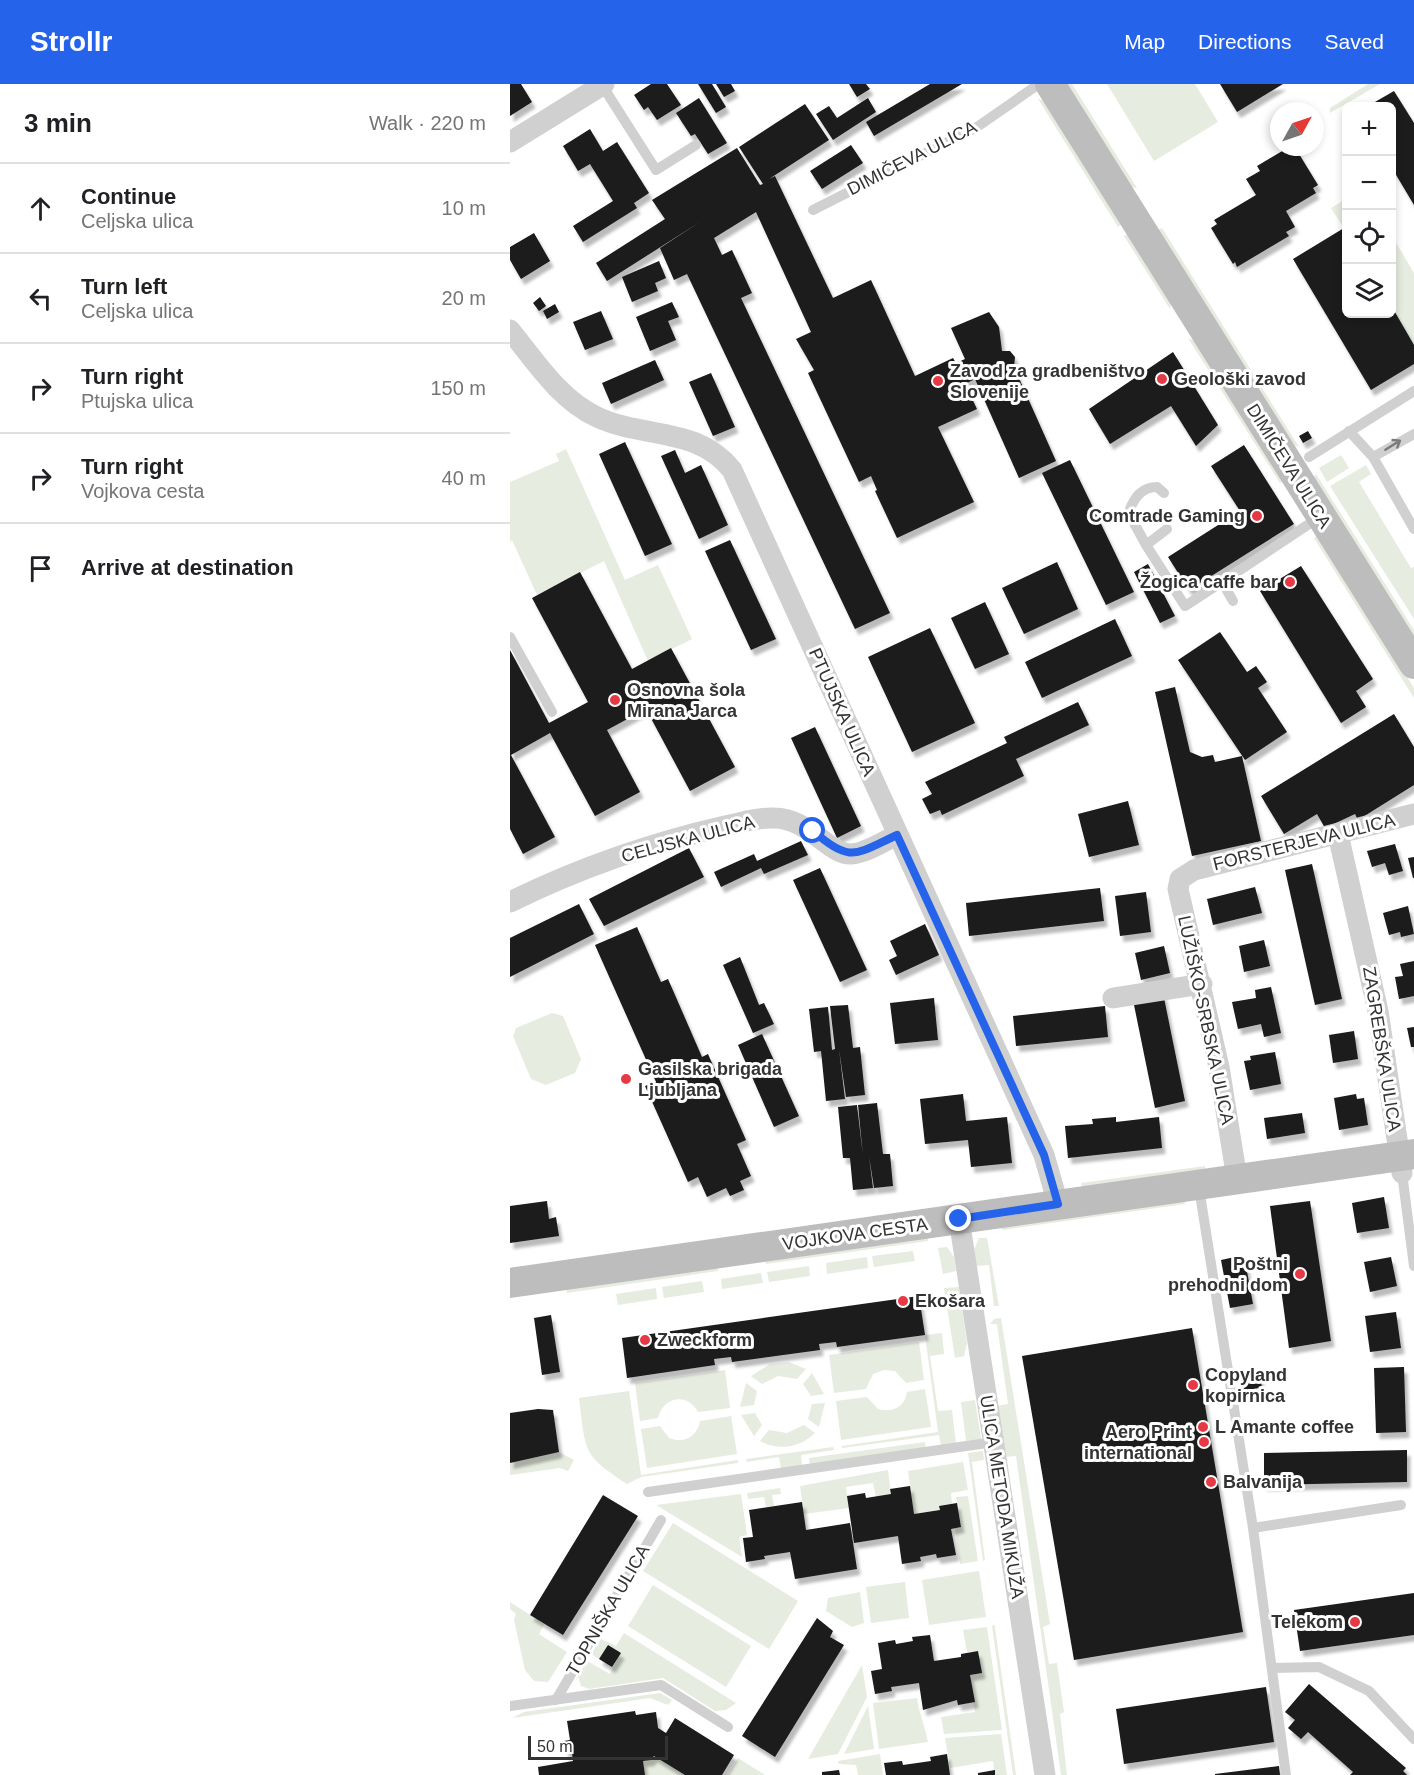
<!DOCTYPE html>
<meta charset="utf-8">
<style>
body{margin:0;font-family:Arial,sans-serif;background:#f6f6f6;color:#202124}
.controls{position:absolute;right:18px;top:18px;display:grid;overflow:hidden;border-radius:9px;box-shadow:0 3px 9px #0003}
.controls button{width:54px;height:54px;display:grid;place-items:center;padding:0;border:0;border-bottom:2px solid #e0e0e0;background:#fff;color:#202124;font:30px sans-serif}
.compass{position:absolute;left:760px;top:18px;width:54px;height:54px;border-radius:50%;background:#fff;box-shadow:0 3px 9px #0003;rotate:50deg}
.scale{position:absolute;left:18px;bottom:15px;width:140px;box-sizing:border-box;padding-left:6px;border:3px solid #333;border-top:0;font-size:16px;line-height:21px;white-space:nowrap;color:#333;-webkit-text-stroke:4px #fff;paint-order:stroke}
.stop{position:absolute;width:18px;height:18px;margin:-14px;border:4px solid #2563eb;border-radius:50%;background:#fff}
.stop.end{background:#2563eb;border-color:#fff;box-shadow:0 2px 6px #0008}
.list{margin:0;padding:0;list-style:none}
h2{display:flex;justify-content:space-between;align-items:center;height:78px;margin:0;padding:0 24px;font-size:26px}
h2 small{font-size:20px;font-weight:400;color:#757577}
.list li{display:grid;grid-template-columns:39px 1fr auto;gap:18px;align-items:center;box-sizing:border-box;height:90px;padding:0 24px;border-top:2px solid #e0e0e0}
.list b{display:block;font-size:22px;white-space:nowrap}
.list p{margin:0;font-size:20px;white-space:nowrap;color:#757577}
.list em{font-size:20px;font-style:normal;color:#757577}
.icon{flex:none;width:33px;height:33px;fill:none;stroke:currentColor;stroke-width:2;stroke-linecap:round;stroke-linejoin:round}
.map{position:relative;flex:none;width:904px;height:1691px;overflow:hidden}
header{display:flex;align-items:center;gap:36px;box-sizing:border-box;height:84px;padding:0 30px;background:#2563eb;color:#fff}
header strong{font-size:28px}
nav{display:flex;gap:33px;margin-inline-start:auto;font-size:21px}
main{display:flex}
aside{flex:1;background:#fff}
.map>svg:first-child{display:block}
.green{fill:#e6ecdf}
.building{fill:#1a1a1a;filter:url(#shadow)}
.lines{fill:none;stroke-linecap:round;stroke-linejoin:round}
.lane{stroke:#d0d0d0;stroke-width:10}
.street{stroke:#d0d0d0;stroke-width:21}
.secondary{stroke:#bdbdbd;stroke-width:30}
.oneway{stroke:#7a7a7a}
.route{stroke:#2563eb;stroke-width:8}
.poi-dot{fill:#e63946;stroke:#fff;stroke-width:2}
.labels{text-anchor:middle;stroke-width:6;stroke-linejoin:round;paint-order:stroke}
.street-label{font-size:18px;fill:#333;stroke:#fff}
.poi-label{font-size:18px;font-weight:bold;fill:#333;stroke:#fff;text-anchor:start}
</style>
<header>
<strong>Strollr</strong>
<nav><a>Map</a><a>Directions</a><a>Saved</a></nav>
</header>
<main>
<aside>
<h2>3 min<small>Walk · 220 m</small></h2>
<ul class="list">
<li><svg class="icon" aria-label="ahead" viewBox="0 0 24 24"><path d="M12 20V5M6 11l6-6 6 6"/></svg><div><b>Continue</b><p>Celjska ulica</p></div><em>10 m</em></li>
<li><svg class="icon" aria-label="left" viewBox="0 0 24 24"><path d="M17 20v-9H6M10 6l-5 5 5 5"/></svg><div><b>Turn left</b><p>Celjska ulica</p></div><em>20 m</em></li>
<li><svg class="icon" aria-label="right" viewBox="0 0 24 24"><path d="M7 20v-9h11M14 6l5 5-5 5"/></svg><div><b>Turn right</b><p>Ptujska ulica</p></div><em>150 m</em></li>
<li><svg class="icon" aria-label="right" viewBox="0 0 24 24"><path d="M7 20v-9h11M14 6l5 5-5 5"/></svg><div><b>Turn right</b><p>Vojkova cesta</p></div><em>40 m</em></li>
<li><svg class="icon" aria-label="arrive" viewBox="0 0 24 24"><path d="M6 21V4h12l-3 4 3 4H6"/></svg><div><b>Arrive at destination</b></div></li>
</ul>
</aside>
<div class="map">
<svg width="904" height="1691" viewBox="0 0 904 1691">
<defs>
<filter id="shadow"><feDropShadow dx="3.5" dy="6" stdDeviation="1.5" flood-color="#0004"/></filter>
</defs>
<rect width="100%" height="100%" fill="#fff"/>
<path class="green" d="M555 0H562L627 104 622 103Z
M597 0H685L708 38 644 77Z
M858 0H870L820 29V24Z
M528 15 534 17 612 140 608 143Z
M836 115V148L821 124Z
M652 144 789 363 783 361 647 146Z
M618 149 661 219 660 225 614 152Z
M882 152 904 189V261L882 223Z
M678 254 685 257 773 397 770 399Z
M56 365 115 496 148 481 182 555 138 577 94 477 27 511 2 456 0 458V398L49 377 46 370Z
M831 371 839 384 817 398 809 384Z
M856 381 861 390 849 398 901 484 904 483V535L820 402Z
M806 390 904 546V556L804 394Z
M808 451 904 604V614L804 454Z
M42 929 53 932 71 975 65 989 36 1001 21 995 3 952 6 944Z
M695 1082V1086L572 1104 571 1099Z
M674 1115 675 1120 492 1146 491 1141Z
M418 1153V1157L256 1180 255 1174Z
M469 1154H477L489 1222H484L479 1181 466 1182 464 1166Z
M437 1163 444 1173 446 1187 433 1190 428 1164Z
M403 1167 405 1177 364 1183 362 1172Z
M357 1173 358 1184 317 1190 316 1179Z
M207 1182 208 1187 57 1209 56 1204Z
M299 1182 300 1192 259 1198 257 1188Z
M251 1189 253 1199 212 1205 211 1195Z
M192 1197 194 1208 154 1214 152 1203Z
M449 1203 457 1259 454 1272 445 1274 434 1204Z
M146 1204 147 1215 108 1221 106 1210Z
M491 1234 540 1540 533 1543 539 1580 547 1579 554 1628 550 1630 557 1691H551L506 1372 494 1373 486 1322 498 1320 487 1240H480L484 1235Z
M432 1249 434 1270 420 1272 428 1327 442 1326 446 1360 431 1362 429 1351 332 1364V1362L428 1348 415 1251Z
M409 1258 414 1296 396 1299 385 1287 374 1286 363 1290 356 1305 324 1309 319 1271Z
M279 1278 296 1285 287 1295 268 1292 252 1300 241 1292 260 1280Z
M215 1286 220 1324 188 1328C177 1308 153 1313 148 1334L130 1337 125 1299Z
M302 1289 314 1310 301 1312 293 1300Z
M236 1299 247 1307 244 1321 230 1323Z
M415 1305 421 1343 331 1356 326 1317 357 1313 368 1325C383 1329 395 1323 397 1308Z
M119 1307 131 1391 228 1376V1379L131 1393 117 1400C71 1370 76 1367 69 1314Z
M465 1316 471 1355 456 1357 451 1318Z
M315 1319 309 1343 298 1335 302 1320Z
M245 1329 252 1341 244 1352 231 1331Z
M221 1332 227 1370 137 1384 131 1345 150 1342 159 1354C174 1360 187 1353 190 1337Z
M294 1341 305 1349C289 1364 270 1367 250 1357L259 1346 277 1349Z
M415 1358 416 1364 300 1381 299 1374Z
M323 1363 324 1366 291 1371 292 1382 271 1385 269 1373 237 1378 236 1375Z
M473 1367 474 1376 462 1378 475 1476 473 1477 458 1369Z
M49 1368 64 1376 58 1387 50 1384 0 1391V1379Z
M453 1378 458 1406 441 1409 442 1420 429 1422 430 1426 404 1430 398 1387Z
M378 1386 381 1410 366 1413 363 1399 336 1403 339 1424 294 1430 290 1402Z
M270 1404 271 1410 262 1411 264 1422 256 1423 254 1413 238 1415 237 1409Z
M231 1410 237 1451 229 1453 232 1473 146 1421Z
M458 1412 468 1477 450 1480 445 1444 451 1443 446 1413Z
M163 1439 288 1517 259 1565 133 1487Z
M469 1487 476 1533 419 1541 412 1496Z
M395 1498 399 1534 361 1539 356 1503Z
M143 1501 241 1562 216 1603 118 1542Z
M350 1508 354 1539 342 1543 316 1527 318 1514Z
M0 1518 34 1540 29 1550 57 1568 38 1598 24 1597 15 1586 4 1536 6 1530 0 1525Z
M485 1541V1544L506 1691H503L482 1542Z
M477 1543 492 1646 434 1650 431 1633 465 1628 460 1591 471 1589 468 1567 457 1568 453 1546Z
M114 1549 226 1619 216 1626 205 1627 153 1594 79 1605 71 1602 68 1592 77 1577 100 1590 110 1569 98 1561 89 1575 81 1570 91 1555 106 1562Z
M352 1581 357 1613 328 1670 298 1675Z
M150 1609 162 1616 158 1621 140 1614 2 1634 14 1628Z
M407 1614C409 1629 415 1642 418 1658L369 1665 363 1619Z
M358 1622 364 1665 334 1670Z
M491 1650 497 1691H485L483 1677 440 1684 435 1654Z
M370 1670 373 1691H348L346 1681 329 1680 328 1677Z
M144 1672 175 1691H135L133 1677 141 1676Z
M228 1674 255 1691H218Z"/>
<path class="building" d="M0 0H11L22 18 0 32Z
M141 0H157L171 21 147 36 138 23 134 26 124 11Z
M188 0H202L216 23 206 29Z
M206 0H221L225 7 214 13Z
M339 0H356L360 5 347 13Z
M420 0H452L364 52 356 38Z
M710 0H773L727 28Z
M884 7 904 39V121L882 84V22H858Z
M189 14 217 59 198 70 185 50 181 52 166 29Z
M358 14 366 28 323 56 306 30 319 22 327 34Z
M295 20 319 56 259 95 265 92 323 214 361 196 405 292 443 274 446 279 455 275 441 244 479 228 489 243 492 267H500L505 273 504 283 546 377 509 394 465 295 455 300 467 325 428 343 464 418 387 454 365 407 367 406 361 392 349 398 298 289 304 286 286 255 301 248 246 128 204 154 212 171 222 166 242 209 231 214 380 529 345 545 177 190 164 196 150 164 193 136 97 197 86 179 155 135 142 116 227 64 250 101 253 100 229 63Z
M80 45 93 67 107 58 139 109 124 119 127 124 73 158 63 142 103 117 80 80 68 87 53 62Z
M341 61 353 79 312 105 300 87Z
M779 63 786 65 808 101 803 104 806 109 776 127 785 143 776 148 779 152 727 183 725 178 723 180 701 144 707 140 704 136 746 111 736 95 750 87 747 82Z
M834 144 836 230H882V223L904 261V280L861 306 783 175Z
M24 149 40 177 11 195 0 176V163Z
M149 177 156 194 145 199 148 207 122 218 112 193Z
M30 213 36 222 29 227 23 219Z
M162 218 169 233 158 237 166 256 140 267 126 233Z
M45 220 49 228 37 235 33 227Z
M91 227 103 255 75 266 63 238Z
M663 268 708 341 686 362 661 322 600 360 579 325Z
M145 276 154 296 101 320 92 299Z
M201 289 225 343 203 352 179 298Z
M798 347 802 354 793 359 789 352Z
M115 358 162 460 135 472 89 370Z
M734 361 784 440 679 506 658 473 730 427 701 382Z
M165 366 175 389 191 381 218 441 189 455 151 372Z
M560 376 624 508 596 521 532 389Z
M220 456 266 555 241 566 195 467Z
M547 478 568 525 514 550 492 504Z
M638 480 665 532 650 539 624 488Z
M791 482 863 595 846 607 856 623 831 639 750 507Z
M70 488 122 585 161 564 225 683 180 707 136 625 97 646 130 708 85 732 40 649 1 671 45 753 13 770 0 745V566L39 639 78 618 22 514Z
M475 518 499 570 465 585 441 534Z
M605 535 622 572 532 614 515 578Z
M420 544 465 639 402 668 358 573Z
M710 548 737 588 746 582 757 598 748 604 777 648 735 676 668 576Z
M665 603 680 668 692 673 703 671 705 678 732 672 751 757 682 772 645 608Z
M568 618 579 641 506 675 514 692 432 731 430 726 420 730 412 715 422 710 415 698 497 659 494 653Z
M884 630 904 663V701L848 736 845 730 815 744 807 730 774 750 751 712Z
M305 643 351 742 327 754 281 654Z
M618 717 629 761 579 773 568 730Z
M291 757 298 771 254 790 251 784 211 803 204 788 244 770 247 777Z
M885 760 893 787 879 791 875 779 862 783 857 767Z
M179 764 194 793 94 842 79 815Z
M904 773V794H903L898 774Z
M802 780 832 915 805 921 775 786Z
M310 784 357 886 330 898 283 796Z
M745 803 752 829 703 841 697 815Z
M590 804 594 837 459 852 456 819Z
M636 808 641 848 610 852 605 812Z
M69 820 84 850 0 893V854Z
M898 822 904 850 891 853 890 848 879 851 873 829Z
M415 840 429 871 386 891 379 876 387 872 380 857Z
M127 843 151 898 158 895 192 973 198 970 236 1056 227 1060 241 1092 230 1097 234 1106 220 1112 216 1104 197 1113 188 1093 178 1098 135 1002 146 998 85 861Z
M754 856 760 882 734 888 729 862Z
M654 862 660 889 631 896 625 869Z
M230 873 249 921 254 919 264 940 243 949 213 881Z
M904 877V912L889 915 885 893 893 892 890 880Z
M761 903 771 949 754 953 751 940 728 945 722 918 746 914 745 906Z
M653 909 675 1017 645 1024 623 916Z
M424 914 428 956 385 960 380 919Z
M338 921 343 964 350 963 355 1011 336 1013 329 965 335 1015 316 1017 311 967 304 968 299 925 318 923 322 966 325 965 320 922Z
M595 922 598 953 506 962 503 932Z
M904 943V963H901L897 944Z
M844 947 848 975 823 979 819 951Z
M252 950 289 1032 264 1043 228 961Z
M765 968 771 1000 740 1006 734 977 741 976 740 972Z
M453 1010 456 1037 497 1033 502 1079 461 1083 458 1056 415 1060 410 1015Z
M846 1010 847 1015 854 1014 858 1041 829 1046 824 1014Z
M367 1019 373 1070H380L383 1102 364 1104 359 1072 363 1104 343 1106 340 1074H333L328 1023 347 1021 353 1072 348 1021Z
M792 1029 795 1049 757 1055 754 1034Z
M606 1033V1038L649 1033 652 1064 558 1074 555 1042 583 1040 582 1035Z
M874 1113 879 1144 847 1149 842 1119Z
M37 1117 39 1135 46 1133 49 1152 0 1159V1122Z
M800 1117 821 1257 779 1264 760 1122Z
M734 1171 743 1220 720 1224 711 1176Z
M881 1173 887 1202 860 1208 854 1178Z
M409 1212 415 1251 327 1263 326 1258 309 1260 310 1266 222 1278 221 1273 204 1275 205 1281 117 1294 112 1254Z
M886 1228 891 1264 860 1268 855 1232Z
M41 1231 50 1288 32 1291 24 1234Z
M682 1244 733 1548 564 1576 512 1272Z
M894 1283 896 1348 866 1349 864 1284Z
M748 1285 752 1303 734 1307 730 1288Z
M28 1325 43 1326 49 1368 0 1379V1329Z
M897 1366V1398L754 1401V1369Z
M400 1402 404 1430 430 1426 429 1422 447 1419 451 1443 441 1445 446 1471 427 1474 426 1470 410 1473 411 1477 392 1480 388 1452 344 1459 337 1412 355 1409 356 1414 381 1410 380 1405Z
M93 1411 128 1432 53 1551 20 1531Z
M292 1418 296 1446 340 1439 347 1485 285 1495 280 1468 254 1472 255 1475 236 1478 233 1454 243 1453 239 1426Z
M904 1509V1551L790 1567 784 1526Z
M307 1534 323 1547 320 1553 334 1561 265 1673 232 1652Z
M420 1551 424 1577 451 1573V1570L468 1567 472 1589 460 1591 465 1618 448 1621 447 1616 413 1626 409 1599 381 1603 382 1607 365 1610 361 1587 372 1585 368 1559 385 1556 386 1560 403 1557 402 1553Z
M98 1561 111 1569 102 1583 89 1575Z
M799 1600 896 1684 893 1687 897 1691H840L843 1688 798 1648 791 1655 778 1644 785 1636 775 1628Z
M756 1603 764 1658 614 1680 606 1625Z
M125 1627 126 1631 146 1628 148 1644 156 1649 165 1634 224 1671 212 1691H175L144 1672 141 1676 133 1677 135 1691H29L28 1683 63 1677 62 1669 56 1670 54 1657 60 1656 57 1637Z
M437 1670 440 1691H376L374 1679 392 1677 393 1681 421 1677 420 1673Z
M769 1682 770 1691H705V1690Z
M329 1686 330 1691H312V1688Z
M485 1686V1691H468V1689Z"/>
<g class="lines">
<path class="lane" d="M92 1 146 86 186 61
M303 126 467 43 529 0
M839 347 863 373 904 445
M799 373 904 307
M863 373 904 350
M657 445 636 461 675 522 712 498
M636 461 623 437 620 425C625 413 632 403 647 403L654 409
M723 517 712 498 811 432
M0 553 42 628
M892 1089 904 1182
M689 1104 743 1444 776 1691
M138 1408 484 1358
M743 1444 891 1421
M762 1584 809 1583 859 1607 904 1655
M46 1616 151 1436
M0 1622 151 1601 218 1643"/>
<path class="street" d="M0 58 94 0
M0 246C25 277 50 316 87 333 134 355 187 342 222 386L534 1071 548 1120
M828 750 868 927 892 1089
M0 818C67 785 141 759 215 742 231 739 248 733 264 734 299 734 319 771 341 770 356 769 374 757 387 751
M603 914 692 900
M727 1095 709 983 668 805 670 795 684 786 904 730
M449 1135 535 1691"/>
<path class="secondary" d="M540 0 904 580
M0 1199 904 1070"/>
</g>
<defs><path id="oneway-shaft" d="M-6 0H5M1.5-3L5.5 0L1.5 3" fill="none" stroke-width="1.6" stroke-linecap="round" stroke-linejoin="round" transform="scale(1.5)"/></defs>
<use class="oneway" href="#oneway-shaft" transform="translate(883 361) rotate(-32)"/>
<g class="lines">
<path class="route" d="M303 747C341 779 344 771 387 751L534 1071 548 1120 449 1135"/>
</g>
<g class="poi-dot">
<circle cx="652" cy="295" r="6"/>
<circle cx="428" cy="297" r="6"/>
<circle cx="747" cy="432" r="6"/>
<circle cx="780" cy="498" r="6"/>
<circle cx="105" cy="616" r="6"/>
<circle cx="116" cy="995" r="6"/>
<circle cx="790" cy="1190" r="6"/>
<circle cx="393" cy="1217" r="6"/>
<circle cx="135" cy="1256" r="6"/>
<circle cx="683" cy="1301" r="6"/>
<circle cx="693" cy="1343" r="6"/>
<circle cx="694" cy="1358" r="6"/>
<circle cx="701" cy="1398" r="6"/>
<circle cx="845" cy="1538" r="6"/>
</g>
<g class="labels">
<g class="street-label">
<text transform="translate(402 74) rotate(-27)" y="6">DIMIČEVA ULICA</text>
<text transform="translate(779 382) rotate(58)" y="6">DIMIČEVA ULICA</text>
<text transform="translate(332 628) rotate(66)" y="6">PTUJSKA ULICA</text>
<text transform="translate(178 755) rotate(-15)" y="6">CELJSKA ULICA</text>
<text transform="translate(794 758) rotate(-14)" y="6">FORSTERJEVA ULICA</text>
<text transform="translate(696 936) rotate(78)" y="6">LUŽIŠKO-SRBSKA ULICA</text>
<text transform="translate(872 965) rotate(81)" y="6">ZAGREBŠKA ULICA</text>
<text transform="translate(345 1150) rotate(-8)" y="6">VOJKOVA CESTA</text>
<text transform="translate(492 1413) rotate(81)" y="6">ULICA METODA MIKUŽA</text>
<text transform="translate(98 1526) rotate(-60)" y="6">TOPNIŠKA ULICA</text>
</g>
<g class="poi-label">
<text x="440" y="293">Zavod za gradbeništvo<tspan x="440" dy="21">Slovenije</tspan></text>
<text x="664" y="301">Geološki zavod</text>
<text x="735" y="438" text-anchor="end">Comtrade Gaming</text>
<text x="768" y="504" text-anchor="end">Žogica caffe bar</text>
<text x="117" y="612">Osnovna šola<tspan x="117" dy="21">Mirana Jarca</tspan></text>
<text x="128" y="991">Gasilska brigada<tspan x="128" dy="21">Ljubljana</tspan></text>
<text x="778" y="1186" text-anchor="end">Poštni<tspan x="778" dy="21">prehodni dom</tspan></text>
<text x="405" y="1223">Ekošara</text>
<text x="147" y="1262">Zweckform</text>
<text x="695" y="1297">Copyland<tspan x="695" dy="21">kopirnica</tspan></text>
<text x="705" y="1349">L Amante coffee</text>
<text x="682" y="1354" text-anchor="end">Aero Print<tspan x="682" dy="21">international</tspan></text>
<text x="713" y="1404">Balvanija</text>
<text x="833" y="1544" text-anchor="end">Telekom</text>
</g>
</g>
</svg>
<div class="controls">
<button>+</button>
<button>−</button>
<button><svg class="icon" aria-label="locate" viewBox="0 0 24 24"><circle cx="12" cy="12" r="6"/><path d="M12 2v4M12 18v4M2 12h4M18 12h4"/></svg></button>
<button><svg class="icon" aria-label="layers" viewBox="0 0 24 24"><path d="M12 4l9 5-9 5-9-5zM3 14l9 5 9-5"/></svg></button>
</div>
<svg class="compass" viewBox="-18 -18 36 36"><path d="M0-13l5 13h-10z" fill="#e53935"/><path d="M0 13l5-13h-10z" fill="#757577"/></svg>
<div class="scale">50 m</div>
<div class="stop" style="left:303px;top:747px"></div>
<div class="stop end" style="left:449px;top:1135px"></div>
</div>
</main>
